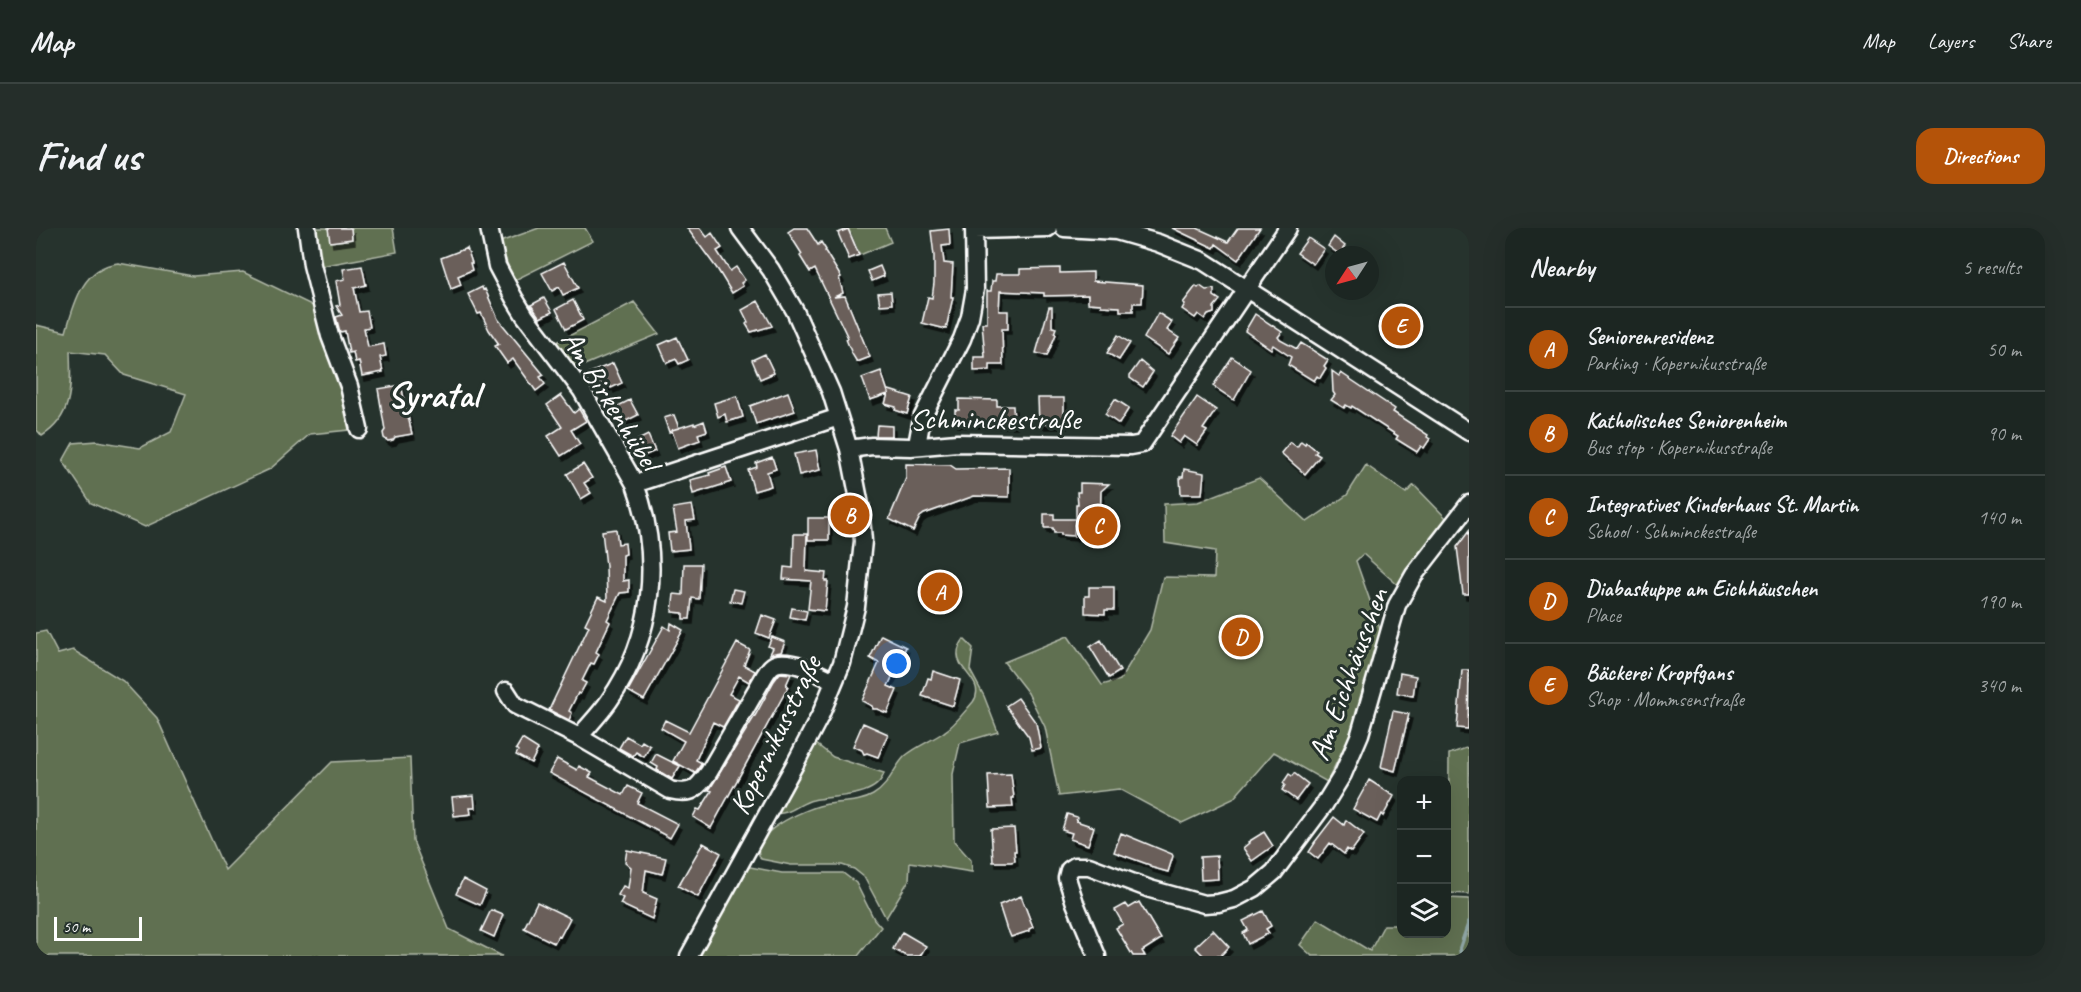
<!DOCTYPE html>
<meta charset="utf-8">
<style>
body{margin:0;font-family:Caveat,sans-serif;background:#252e2a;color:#f1f3f6}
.controls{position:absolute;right:18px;bottom:18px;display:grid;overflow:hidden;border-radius:12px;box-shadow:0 6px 24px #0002}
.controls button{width:54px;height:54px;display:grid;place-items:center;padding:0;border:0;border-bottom:2px solid #3a4340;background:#1c2622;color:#f1f3f6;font:30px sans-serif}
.compass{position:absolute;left:1289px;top:18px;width:54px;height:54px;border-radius:50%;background:#1c2622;box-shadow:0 6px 24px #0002;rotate:234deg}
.scale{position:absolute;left:18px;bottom:15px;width:88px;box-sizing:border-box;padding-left:6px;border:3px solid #fff;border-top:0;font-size:16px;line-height:21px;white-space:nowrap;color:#fff;-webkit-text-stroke:4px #26332d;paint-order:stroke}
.you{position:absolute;left:861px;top:436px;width:21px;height:21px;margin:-15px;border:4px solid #fff;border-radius:50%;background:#1a73e8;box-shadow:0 0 0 9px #1a73e833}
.badge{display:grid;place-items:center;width:39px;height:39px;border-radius:50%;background:#b45309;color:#fff;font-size:20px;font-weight:700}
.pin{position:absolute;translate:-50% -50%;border:3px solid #fff;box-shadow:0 2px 6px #0006}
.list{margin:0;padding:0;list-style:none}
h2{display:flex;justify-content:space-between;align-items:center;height:78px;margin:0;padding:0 24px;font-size:26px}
h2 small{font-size:20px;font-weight:400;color:#a0a5a5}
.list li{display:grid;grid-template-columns:39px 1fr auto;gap:18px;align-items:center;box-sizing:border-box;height:84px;padding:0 24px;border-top:2px solid #3a4340}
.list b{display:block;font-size:22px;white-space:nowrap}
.list p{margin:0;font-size:20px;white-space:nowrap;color:#a0a5a5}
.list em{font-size:20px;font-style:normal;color:#a0a5a5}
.icon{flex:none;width:33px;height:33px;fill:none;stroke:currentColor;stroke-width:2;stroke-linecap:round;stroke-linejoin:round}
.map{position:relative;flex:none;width:1433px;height:728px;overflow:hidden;border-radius:18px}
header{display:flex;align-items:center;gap:36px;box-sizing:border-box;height:84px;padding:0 30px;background:#1c2622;border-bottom:2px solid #3a4340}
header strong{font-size:28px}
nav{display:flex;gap:33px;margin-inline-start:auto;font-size:21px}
.intro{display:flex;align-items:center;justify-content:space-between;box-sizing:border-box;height:144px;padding:0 36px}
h1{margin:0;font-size:42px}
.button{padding:15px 27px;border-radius:18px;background:#b45309;color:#fff;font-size:21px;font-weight:700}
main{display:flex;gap:36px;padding:0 36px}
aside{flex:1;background:#1c2622;border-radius:18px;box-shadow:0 6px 24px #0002}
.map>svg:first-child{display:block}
.green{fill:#617051;stroke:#b0b8a8;stroke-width:1.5}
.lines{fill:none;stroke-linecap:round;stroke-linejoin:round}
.stream{stroke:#8ea4a4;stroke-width:4}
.building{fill:#6b5f5a;stroke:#fff;stroke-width:1.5;filter:url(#shadow)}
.minor-casing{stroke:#fff;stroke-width:21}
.minor{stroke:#26332d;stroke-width:16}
.labels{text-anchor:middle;stroke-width:6;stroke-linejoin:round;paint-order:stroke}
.street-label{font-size:30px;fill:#fff;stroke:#26332d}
.district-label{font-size:36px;font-weight:bold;fill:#fff;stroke:#26332d}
</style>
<header>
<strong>Map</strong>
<nav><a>Map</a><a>Layers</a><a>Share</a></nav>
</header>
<div class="intro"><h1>Find us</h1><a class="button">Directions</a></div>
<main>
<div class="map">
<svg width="1433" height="728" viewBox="0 0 1433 728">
<defs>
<filter id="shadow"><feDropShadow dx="3" dy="5" stdDeviation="0" flood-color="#0009"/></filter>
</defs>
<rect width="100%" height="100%" fill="#26332d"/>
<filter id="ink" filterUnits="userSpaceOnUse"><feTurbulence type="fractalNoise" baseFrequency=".0167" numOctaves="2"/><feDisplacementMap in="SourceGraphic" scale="12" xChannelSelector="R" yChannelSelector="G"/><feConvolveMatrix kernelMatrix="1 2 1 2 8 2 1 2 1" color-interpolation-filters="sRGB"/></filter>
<g filter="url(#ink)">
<path class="green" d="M280 0H357L361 24 285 38Z
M503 0H549L557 13 477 53 464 14Z
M812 0H849L855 14 824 27Z
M82 35 157 48 207 44 288 83 323 201 274 206 234 241 109 299 55 275 27 233 37 215 61 213 104 220 135 204 150 166 88 147 69 127 34 123C35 157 38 188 6 208L0 201V97L30 104C38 75 47 39 82 35Z
M598 74 623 106 541 140 519 115Z
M1330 237 1370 265 1378 257 1413 293 1365 360 1327 326 1320 333 1345 404 1327 480 1291 554 1238 524 1197 571 1146 595 1083 561 1023 568 1009 499 992 465 968 434 1032 408 1066 457 1084 452 1114 402 1127 349 1178 350 1179 323 1129 315 1128 276 1162 274 1223 250 1271 294 1311 267Z
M10 403 22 426 37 422 87 453 121 490 189 642 296 534 374 530 377 613 413 701 466 728H0V405Z
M928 411 937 420 934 442 948 468 962 504 924 515 917 546 918 613 935 632 936 644 874 634 873 652 850 690 828 649 818 641 806 637H755L725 631C709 606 769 581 787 577 803 573 822 576 837 567 854 557 857 540 869 528 881 518 895 513 908 504 919 497 928 484 937 474 951 454 920 443 922 425 922 420 925 415 928 411Z
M779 515 797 529 848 545C841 571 797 567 777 572 763 575 753 588 738 585Z
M1433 519V666L1412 665 1413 526Z
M709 638 746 645H807L820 655 838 691 845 699 822 728H658Z
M1412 670 1433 671V728H1276L1264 717 1282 691 1334 723 1348 697H1365L1366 706H1410Z"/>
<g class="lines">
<path class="stream" d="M1425 728 1424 720 1433 694"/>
</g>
<path class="building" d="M292 0H315L316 11 294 14Z
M651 0H664L671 9 676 5 686 20 681 23 694 43 700 39 709 52 705 55 707 58 696 65 682 42Z
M758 0H771L782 17 785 14 790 22 789 23 805 49 803 50 807 65 798 69 809 68 834 129 821 134 816 126 810 111 812 110 779 41 774 44 764 28 766 26 752 4Z
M1136 0H1161L1192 14 1202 0H1224L1202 32 1180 16 1178 20Z
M812 1 823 27 813 31 802 5Z
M913 1 914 17 906 18 908 35 917 36 915 69H917L910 101 886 95 892 69 896 70 898 55V28L895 3Z
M1298 9 1309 18 1303 26 1292 18Z
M1272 10 1288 21 1277 36 1261 25Z
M431 20 436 35H434L436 42 422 48 425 57 415 61 405 30Z
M528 34 542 60 527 67 523 59 516 63 506 45Z
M326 38 330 57 318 60 323 84 331 83 334 99 328 100 332 119 348 116 350 128 344 129 347 144 326 148 323 133 319 134 317 124 313 125 309 103 304 104 300 89 306 87 300 78 304 77 300 53 309 51 307 41Z
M844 38 848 48 836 53 832 43Z
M1024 40V45L1057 44V53L1107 57 1106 75H1097V83H1084V79L1065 78V76L1052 75V67L1008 68V65L964 63 963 83H972V101H966L967 137H954V142L938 143V129H949L946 95H951V63H955L956 53H959L960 46H984V41Z
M1160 58 1162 60 1164 58 1170 62 1178 61V68L1184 72 1178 79V85L1172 87 1169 91 1162 86 1159 90 1146 81 1149 76 1147 75Z
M446 59 447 62 449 61 462 91 508 147 504 149 509 156 500 163 477 131 471 135 459 118 463 116 453 102 445 85 442 86 432 66Z
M855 64 856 76 844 77 842 65Z
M508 70 516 84 504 90 495 77Z
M537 72 547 92 530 101 520 81Z
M722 73 736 98 715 104 710 96 712 94 706 82Z
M1013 79H1016V99L1020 100 1018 105 1020 106 1011 128 1000 125Z
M1122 85 1136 94 1131 102 1143 110 1132 126 1108 110Z
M1219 86 1246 104 1242 109 1244 112 1261 121 1265 115 1292 132 1288 138 1290 140 1284 150 1281 148 1278 153 1252 137 1255 129 1237 117 1235 121 1209 103Z
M1082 107 1094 115 1083 132 1071 125Z
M641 109 652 132 643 136 640 131 631 135 623 117Z
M729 126 738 145 724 151 716 132Z
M1196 129 1215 142 1198 172 1177 158Z
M1104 133 1117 144 1107 159 1094 150V147Z
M577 135 586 155 575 160 574 157 568 159 566 155 560 158 554 145Z
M845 143 852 164 853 162 876 169 871 186 859 182 860 179 849 176 852 166 834 172 826 150Z
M1296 143 1303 148 1305 145 1359 181 1357 184 1392 207 1391 209 1394 211 1388 220 1385 218 1381 224 1360 211 1362 208 1316 178 1315 180 1310 177 1308 180 1295 172 1299 167 1297 164Z
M365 157 376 206 359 209 357 212 352 213 348 210 347 205 349 202 342 161Z
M752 164 759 183 720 196 714 178Z
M525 167 538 185 543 181 550 193 535 202 544 216 525 228 512 208 526 199 511 177Z
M701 168 707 189 691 194 689 186 682 189 678 175Z
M1161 169 1180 182 1167 201 1171 203 1161 217 1148 208 1143 215 1134 208Z
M1002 170H1028V196H1003Z
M923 171 961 172V178H977L978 195H960V193H941V195L919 194V182H923Z
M1079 171 1093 180 1083 196 1069 186Z
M594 172 602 187 588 194 580 179Z
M638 187 643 200 636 202 658 195V197L668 193 671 203 662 206 664 212 642 220 636 203 633 204 628 190Z
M841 197 856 198V208H840Z
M612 207 619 223 605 229 598 214Z
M1265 213 1269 216 1270 214 1281 223 1279 225 1284 228 1269 246 1245 225 1254 214 1261 219Z
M780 222 784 242 763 247 758 226Z
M736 229 740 241 731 244 735 258 718 263 712 242 721 239 720 235Z
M547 236 556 250 548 255 555 265 545 271 531 246Z
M870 236 914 237 920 241 973 240V269L938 268 888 286 884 289 877 303 853 291 870 250Z
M690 239 695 254 657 266 654 252 674 247 673 245Z
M1148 241 1168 245 1166 266H1145L1144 249H1147Z
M1044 255 1073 256 1065 263 1064 297H1040V276H1042L1041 264H1044Z
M656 277 659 292 650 293 653 321 634 323 632 305 641 304 637 280Z
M1008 286H1018V291H1039L1038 308 1025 307V305H1018L1017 300H1008Z
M772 290H793V312H772Z
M580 301 582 316 589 315 590 326 587 327V353L593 352V364L584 365 571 392 574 394 560 424 563 426 558 436 555 435 546 453 550 455 544 466 542 465 533 483 536 485 533 492 513 482 553 398 549 396 562 369 571 373 570 338 566 303Z
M1433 303V366H1427L1421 319Z
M758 306H771L770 343 790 345 789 353H792L789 383 772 381 775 353 747 351 748 339 757 340Z
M648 336H665L663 371 656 370 654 391H647V385L636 384 638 366 647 367Z
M1053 359H1078V382H1069V386L1049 385V368H1053Z
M697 361 708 363 705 375 694 373Z
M756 380 771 383 769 392 754 389Z
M726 387 740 392 733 410 720 405Z
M635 395 647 402 608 472 592 463 628 398 634 402Z
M845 407 870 419 852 458 861 462 851 485 841 481H837L836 478 826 473 843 435 834 430Z
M736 409 749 414 745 424 734 426 737 420 732 418Z
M1065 412 1084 443 1073 450 1054 419Z
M701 415 714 422 708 437 719 443 713 454 703 448 693 466 703 471 687 499 677 494 660 532 666 535 659 545 637 533 648 513 625 500 629 492 653 504Z
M1426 442H1433L1432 501 1421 500Z
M897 443 924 452 917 478 886 468 892 450 895 451Z
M744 445 755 446 750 457 752 459 675 600 657 589 661 581 664 582 676 563 673 562 675 559 720 486 738 453Z
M1364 445 1380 448 1377 468 1361 465Z
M982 470 1000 495 1005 520 996 522 993 509 970 478Z
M1357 483 1373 486 1359 543 1345 539Z
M827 495 852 506 842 529 831 525 828 526 826 522 817 518Z
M590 508 604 516 606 513 614 518 608 529 600 524 597 528 583 520Z
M486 511 502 521 495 535 480 527 482 523 480 521Z
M620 526 644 538 636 551 621 542 622 539 615 535Z
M521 531 541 542 543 538 556 545 553 549 587 567 592 558 606 565 601 575 642 596 634 610 513 545Z
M1258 545 1272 556 1260 572 1246 562 1249 557 1247 555 1253 546 1256 548Z
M975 546 978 570H976L977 579 954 580 952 547Z
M1333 552 1358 568 1347 588 1345 586 1341 594 1317 581Z
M438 567 439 580H434L435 586 418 588 416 569Z
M1031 586 1041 589 1040 593 1058 599 1052 617 1034 611 1036 605 1026 602Z
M1298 589 1308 597 1310 592 1328 606 1315 624 1311 621 1308 626 1294 615 1282 631 1273 624 1279 615H1278Z
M978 600 980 623H978L979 633 975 634H957L955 601Z
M1228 604 1237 618 1216 633 1207 620 1213 615 1212 614Z
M1085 605 1136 626 1137 628 1132 644 1114 639V637L1078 624Z
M667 615 685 625 662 669 642 658Z
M591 622 630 630 626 646 610 642 607 665 621 671 616 691 584 676 587 670 582 667 587 658 592 660 595 639 589 634Z
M1181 628 1182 651 1165 652 1164 629Z
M427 651 450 663 444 677 420 666Z
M985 668 997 699 993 701V703L975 709 972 702H971L963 677Z
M501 674 534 690 524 709 522 708 518 715 488 700Z
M1103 674 1125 711 1106 723 1109 728H1097L1080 700 1087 696 1079 682 1090 676 1093 680Z
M455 682 467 687 458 709 445 703Z
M1227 683 1235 698 1230 701 1233 705 1212 716 1207 705 1212 702 1207 693Z
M1177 702 1193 719 1184 728H1168L1159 719Z
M866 704 890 718 884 728H870L857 721Z"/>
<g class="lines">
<defs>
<path id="minor" d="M271 0 276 37 294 108 313 158 323 201
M453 0 461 38 478 70 489 88 546 163 599 256C626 329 618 409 573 473 564 486 553 497 543 509L634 562C656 567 660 562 673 544L729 447C733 441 736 436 743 435 761 433 783 446 798 453
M1028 0 1080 3 1122 15 1167 33 1433 204
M939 2 1012 0
M881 217 886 190 926 111 934 89 939 61 938 0
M813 221 836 218 875 219 921 215 1095 218 1106 216 1252 0
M599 256 803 189
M470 463 479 477 543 509
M653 728 759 536 784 488 806 435 820 379 827 313 824 277 813 221 795 164 759 83 735 42 704 0
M1061 728 1039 675 1031 650 1033 642 1039 638H1053L1114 661 1168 676 1182 675 1198 671 1219 660 1238 644 1288 577 1307 546 1324 506 1361 377 1378 347 1433 276"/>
</defs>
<use href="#minor" class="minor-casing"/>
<use href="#minor" class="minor"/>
</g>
</g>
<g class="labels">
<g class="street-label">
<text transform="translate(575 172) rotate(58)" y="10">Am Birkenhübel</text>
<text x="959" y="201">Schminckestraße</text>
<text transform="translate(1312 446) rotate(-70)" y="10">Am Eichhäuschen</text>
<text transform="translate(739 507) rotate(-64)" y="10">Kopernikusstraße</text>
</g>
<g class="district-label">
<text x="397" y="179">Syratal</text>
</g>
</g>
</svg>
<div class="controls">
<button>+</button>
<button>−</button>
<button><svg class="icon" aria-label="layers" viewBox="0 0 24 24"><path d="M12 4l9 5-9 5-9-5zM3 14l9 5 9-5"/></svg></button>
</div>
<svg class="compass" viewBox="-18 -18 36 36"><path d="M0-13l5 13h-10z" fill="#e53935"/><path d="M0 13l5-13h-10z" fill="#a0a5a5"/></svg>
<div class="scale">50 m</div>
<div class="you"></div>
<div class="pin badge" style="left:904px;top:364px">A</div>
<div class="pin badge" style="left:814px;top:287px">B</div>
<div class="pin badge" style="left:1062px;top:298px">C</div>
<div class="pin badge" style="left:1205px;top:409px">D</div>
<div class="pin badge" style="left:1365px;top:98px">E</div>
</div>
<aside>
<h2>Nearby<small>5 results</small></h2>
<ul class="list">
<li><span class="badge">A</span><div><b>Seniorenresidenz</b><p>Parking · Kopernikusstraße</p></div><em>50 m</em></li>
<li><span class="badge">B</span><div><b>Katholisches Seniorenheim</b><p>Bus stop · Kopernikusstraße</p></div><em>90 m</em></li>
<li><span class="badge">C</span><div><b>Integratives Kinderhaus St. Martin</b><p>School · Schminckestraße</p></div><em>140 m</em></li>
<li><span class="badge">D</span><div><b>Diabaskuppe am Eichhäuschen</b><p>Place</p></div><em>190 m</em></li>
<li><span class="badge">E</span><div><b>Bäckerei Kropfgans</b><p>Shop · Mommsenstraße</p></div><em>340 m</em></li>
</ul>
</aside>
</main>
